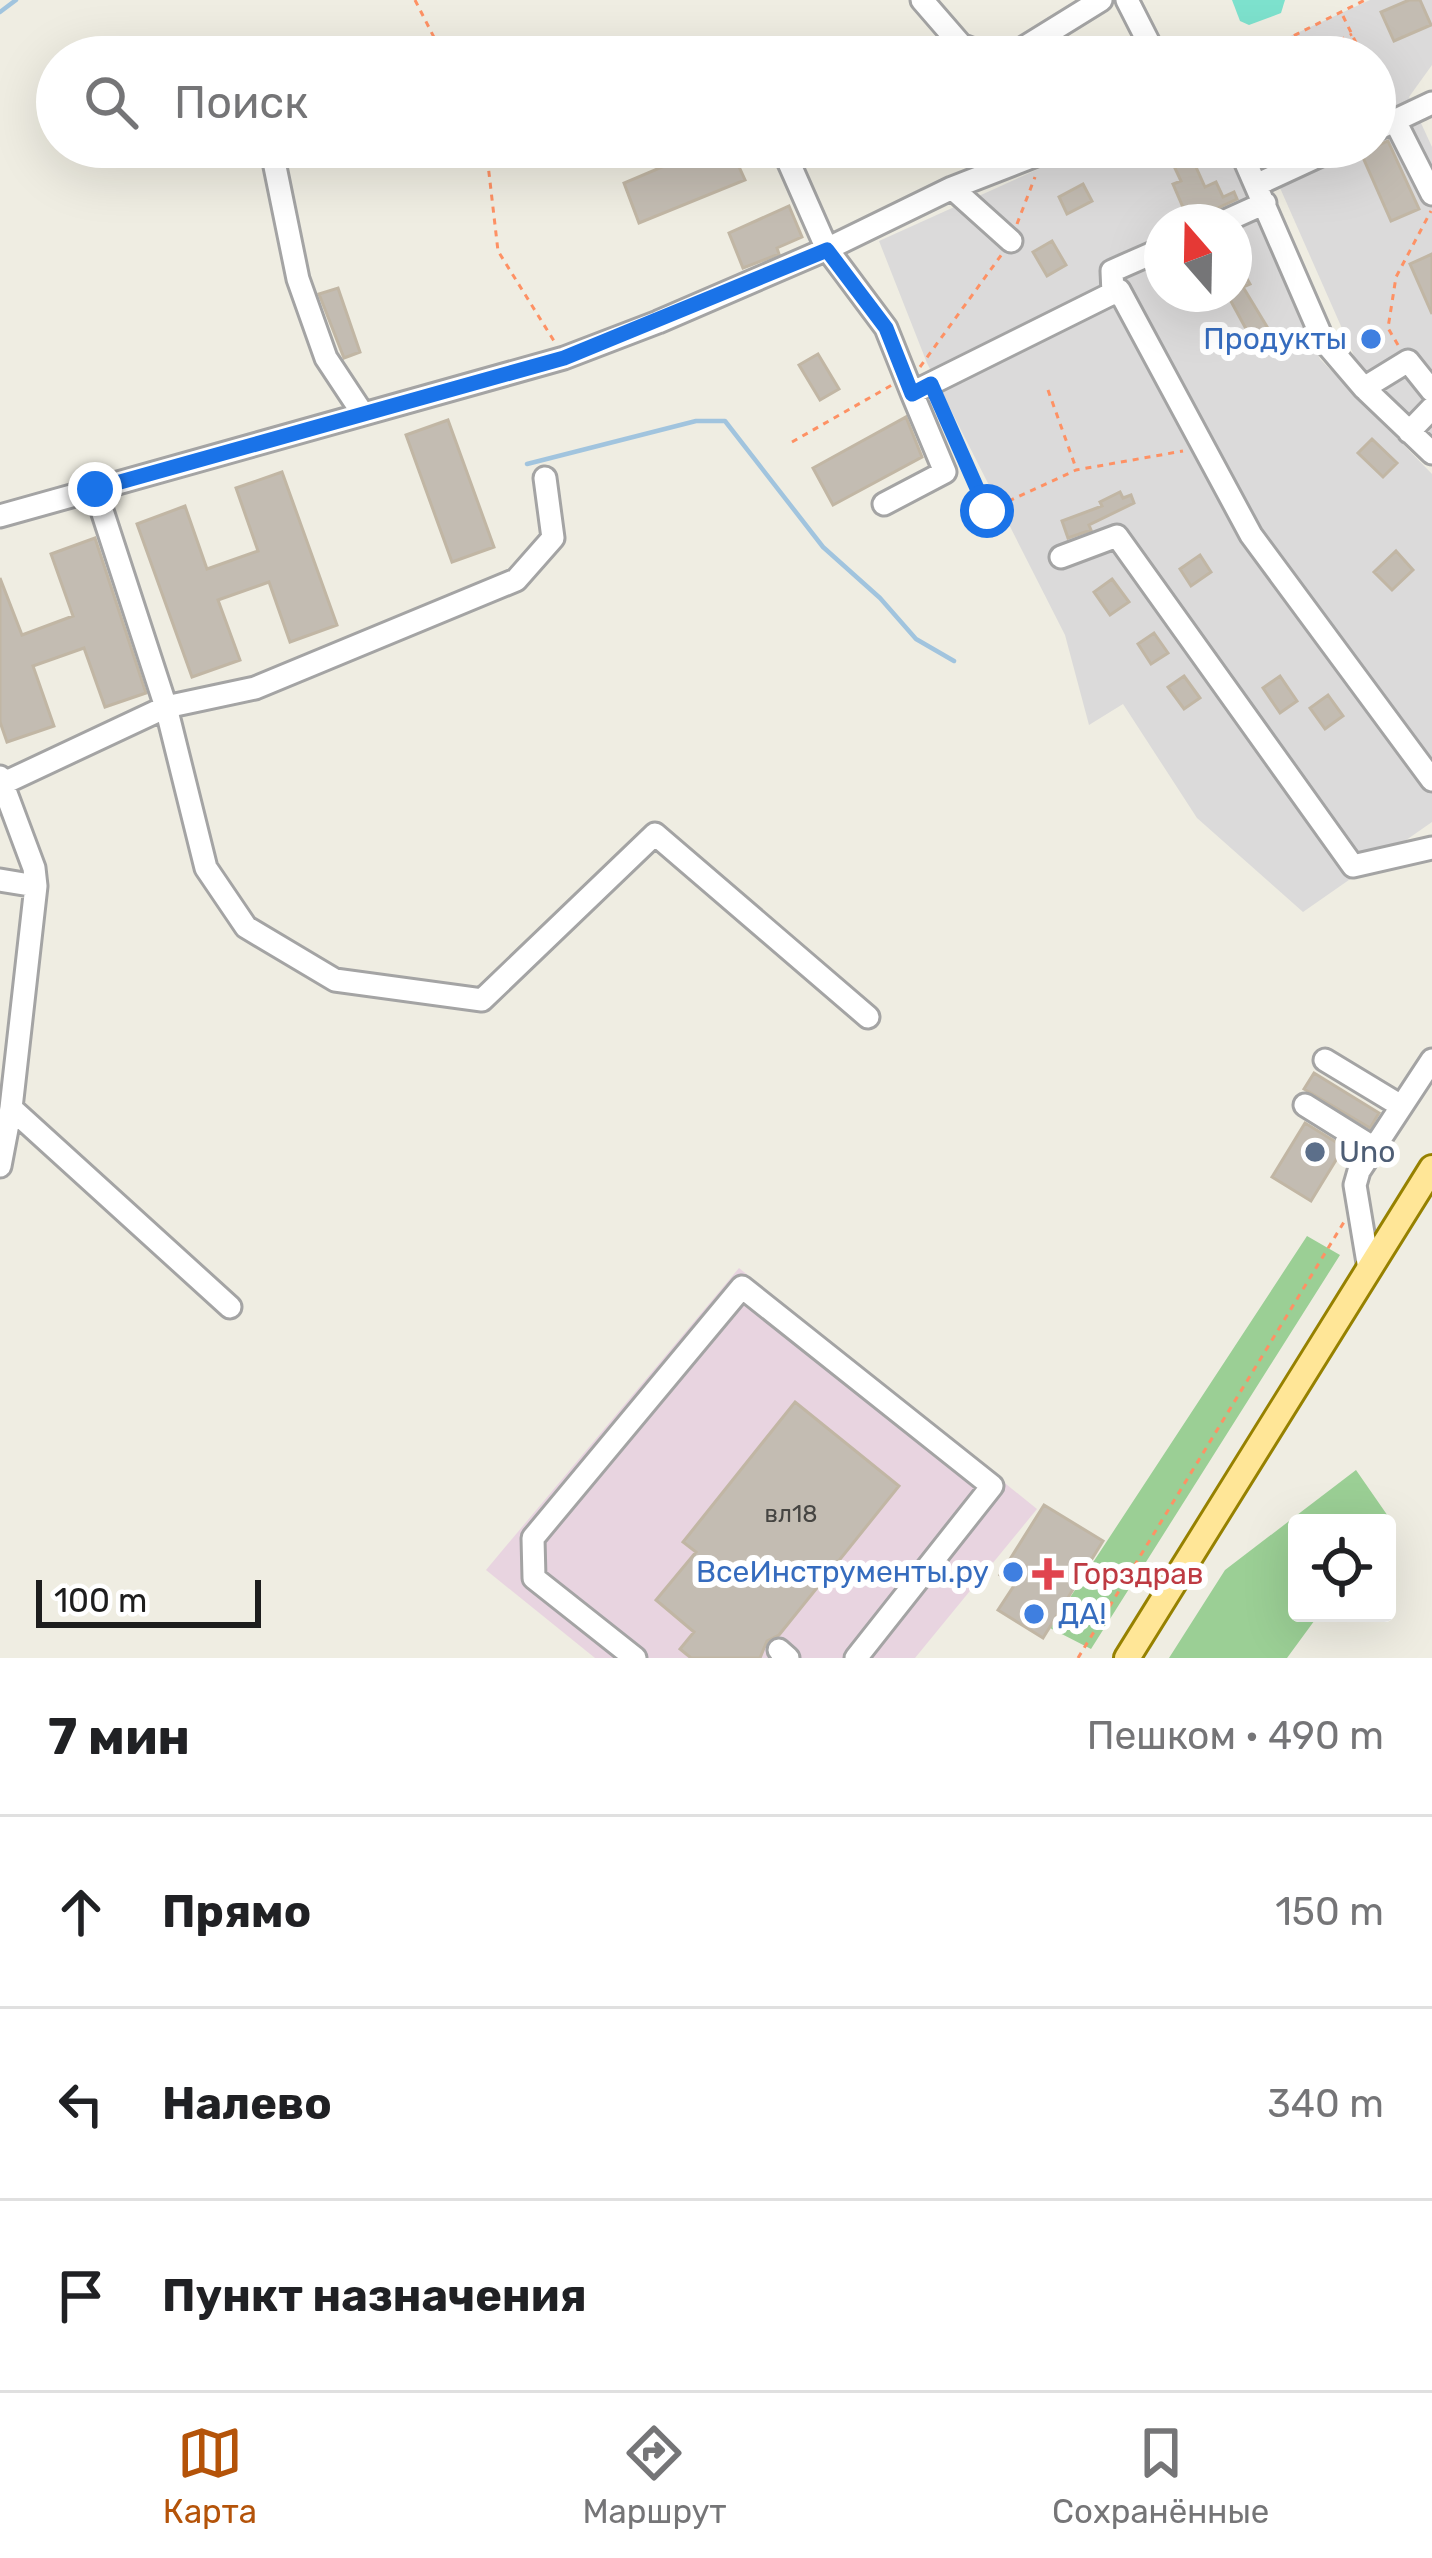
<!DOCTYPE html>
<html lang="ru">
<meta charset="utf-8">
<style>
body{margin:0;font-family:Rubik,sans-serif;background:#f6f6f6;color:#202124}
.controls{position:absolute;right:36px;bottom:36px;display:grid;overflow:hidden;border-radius:12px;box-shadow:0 12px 48px #0002}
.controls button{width:108px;height:108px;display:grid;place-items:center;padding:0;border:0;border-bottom:3px solid #e0e0e0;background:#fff;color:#202124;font:60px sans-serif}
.compass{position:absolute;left:1144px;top:204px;width:108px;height:108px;border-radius:50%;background:#fff;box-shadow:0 12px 48px #0002;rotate:340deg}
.scale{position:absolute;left:36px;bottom:30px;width:225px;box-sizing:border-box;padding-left:12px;border:6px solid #1d1d1d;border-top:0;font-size:33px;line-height:42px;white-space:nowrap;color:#1d1d1d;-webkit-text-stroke:9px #fff;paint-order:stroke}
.stop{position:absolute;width:36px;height:36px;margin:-27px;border:9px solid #1a73e8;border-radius:50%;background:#fff}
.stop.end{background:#1a73e8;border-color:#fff;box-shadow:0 3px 12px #0008}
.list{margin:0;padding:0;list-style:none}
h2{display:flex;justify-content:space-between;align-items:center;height:156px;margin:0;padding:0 48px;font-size:51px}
h2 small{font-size:39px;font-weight:400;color:#757577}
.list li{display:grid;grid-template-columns:78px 1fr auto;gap:36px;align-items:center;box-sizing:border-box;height:192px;padding:0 48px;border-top:3px solid #e0e0e0}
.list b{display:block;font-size:45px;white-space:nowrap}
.list em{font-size:39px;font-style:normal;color:#757577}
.icon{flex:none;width:66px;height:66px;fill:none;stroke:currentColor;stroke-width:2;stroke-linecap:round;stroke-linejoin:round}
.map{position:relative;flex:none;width:1432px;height:1658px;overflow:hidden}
.search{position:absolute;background:#fff;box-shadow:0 12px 48px #0002;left:36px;right:36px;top:36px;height:132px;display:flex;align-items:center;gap:30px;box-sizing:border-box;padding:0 42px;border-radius:66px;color:#757577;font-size:45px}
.sheet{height:732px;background:#fff}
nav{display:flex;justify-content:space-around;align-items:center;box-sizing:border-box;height:168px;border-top:3px solid #e0e0e0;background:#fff;font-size:33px;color:#757577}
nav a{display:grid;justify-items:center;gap:6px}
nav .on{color:#b45309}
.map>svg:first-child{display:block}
.residential{fill:#dbdada;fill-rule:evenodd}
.industrial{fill:#e8d4e0}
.forest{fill:#9bcf95}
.pitch{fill:#7de1cd}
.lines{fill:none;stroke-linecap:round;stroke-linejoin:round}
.stream{stroke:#a1c4de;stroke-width:4.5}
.building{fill:#c3bcb2;stroke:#c1b6a4;stroke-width:3}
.minor-casing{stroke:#a4a4a4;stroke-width:27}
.major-casing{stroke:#968100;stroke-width:30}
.path{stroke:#fe9164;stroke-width:3;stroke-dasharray:6 6;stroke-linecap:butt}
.minor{stroke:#fff;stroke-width:21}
.major{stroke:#ffe697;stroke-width:24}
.route{stroke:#1a73e8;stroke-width:15}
.shop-dot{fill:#3f7fe0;stroke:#fff;stroke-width:4.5}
.service-dot{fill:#5c6f8a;stroke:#fff;stroke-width:4.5}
.health-dot{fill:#e0444e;stroke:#fff;stroke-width:4.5}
.labels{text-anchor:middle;stroke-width:12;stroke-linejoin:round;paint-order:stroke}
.number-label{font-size:24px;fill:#464542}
.shop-label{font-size:30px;fill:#366cbe;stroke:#fff;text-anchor:end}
.service-label{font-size:30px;fill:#4e5e75;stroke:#fff;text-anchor:start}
.health-label{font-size:30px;fill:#be3a42;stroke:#fff;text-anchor:start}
</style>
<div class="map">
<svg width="1432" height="1658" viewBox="0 0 1432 1658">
<rect width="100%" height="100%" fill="#efede2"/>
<path class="residential" d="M1370 0H1432V65L1409 97 1432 147V439L1359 367 1262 147H1375V57H1244Z
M1087 147H1224L1320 359 1432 474V822L1303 912 1197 818 1123 704 1089 725 1065 635 927 363 879 241ZM1162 222H1234V294H1162Z"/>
<path class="industrial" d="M739 1268 1037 1509 915 1658H595L486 1570Z"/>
<path class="forest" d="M1307 1236 1340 1255 1091 1649 1050 1628Z
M1356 1470 1390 1519 1387 1523H1297V1613H1320L1287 1658H1169L1225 1570Z"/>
<path class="pitch" d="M1232 0H1285L1281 13 1249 25 1240 21Z"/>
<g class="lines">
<path class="stream" d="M0 12 16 0
M527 464 696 421H725L823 547 880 598 916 639 954 661"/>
</g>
<path class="building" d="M1409 0H1420L1431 25 1394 41 1381 12Z
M1388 141 1419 209 1391 221 1361 153Z
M709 147H730L745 180 639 223 624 183Z
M1191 156 1205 187 1216 182 1223 197 1234 192 1237 199 1216 209 1204 222 1195 207 1185 212 1173 184 1181 181 1173 164Z
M1083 184 1092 201 1067 214 1059 197Z
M789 206 802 237 777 248 779 254 743 268 729 233Z
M1052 241 1066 265 1047 276 1033 252Z
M1432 254V314L1410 264Z
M1234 272 1236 276 1243 272 1250 284 1243 287 1269 330 1252 340 1227 294H1234Z
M338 288 360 352 344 358 319 294Z
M818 354 839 389 820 400 799 365Z
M906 417 922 457 833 505 813 468Z
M448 420 494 547 452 562 406 435Z
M1372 439 1397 463 1383 477 1358 453Z
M282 472 337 625 290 642 269 582 218 600 240 660 192 677 137 524 185 506 207 569 258 551 236 488Z
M1120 492 1123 498 1131 495 1134 503 1089 525 1091 530 1068 538 1062 521 1102 506 1100 502Z
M95 538 146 693 105 707 84 648 33 666 54 726 7 742 0 722V578L22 635 73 616 51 554Z
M1396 551 1413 570 1392 590 1374 572Z
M1200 555 1211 572 1191 586 1180 569Z
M1112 579 1129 602 1110 615 1094 592Z
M1154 633 1168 653 1151 664 1138 644Z
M1184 676 1200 698 1184 709 1168 687Z
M1280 676 1297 701 1280 713 1263 688Z
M1328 695 1343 716 1325 729 1310 708Z
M1314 1073 1379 1113 1370 1128 1304 1089Z
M1305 1123 1344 1147 1311 1201 1272 1177Z
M795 1402 899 1486 779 1635 767 1641 760 1658H691L680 1649 694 1632 656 1600 696 1552 683 1542Z
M1044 1505 1103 1541 1043 1638 998 1610 1015 1584 1000 1575Z"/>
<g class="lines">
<defs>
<path id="minor" d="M922 0 961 45 992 57
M1127 0 1156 57
M1009 57 1101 0
M1395 121 1432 194
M1375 130 1432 103
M271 147 298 279 326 358 363 414
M782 147 827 249 886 328 912 393 1119 290 1251 535 1432 780
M1239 147 1323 340 1364 388 1432 453
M1256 185 1338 147
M952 188 1011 241
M1223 222 1265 203
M1113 294 1112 271 1162 249
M1364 388 1408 361 1432 391
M1409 432 1432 408
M95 489 166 707 255 688 516 580 553 538 545 478
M884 504 945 472 912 393
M0 516 564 358 658 322 827 249 952 188 1057 147
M1061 557 1117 536 1353 866 1432 848
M0 777 34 868 36 886 11 1108 0 1166
M2 784 166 707 206 868 246 927 335 980 482 1000 655 834 868 1017
M0 880 36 886
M1325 1060 1401 1106
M1305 1105 1374 1148
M11 1108 230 1307
M1369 1269 1355 1185 1359 1171 1432 1060
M779 1650 788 1658
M635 1658 534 1578 533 1538 742 1287 992 1486 856 1658"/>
<path id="major" d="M1127 1658 1432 1168"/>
</defs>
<use href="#minor" class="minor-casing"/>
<use href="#major" class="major-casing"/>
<path class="path" d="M415 0 444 57
M1343 16 1363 57
M1251 57 1365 0
M1307 57 1352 34
M1375 81 1386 103
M486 147 498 251 554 341
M1017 224 1035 177
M1398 345 1388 328 1396 277 1431 211
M920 367 1002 254
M1048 390 1076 468
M938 401 987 511 1076 470 1183 451
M792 442 892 385
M1078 1658 1344 1222"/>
<use href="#minor" class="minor"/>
<use href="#major" class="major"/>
</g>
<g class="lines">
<path class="route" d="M95 489 564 358 827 250 886 328 912 394 931 384 987 511"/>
</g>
<g class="shop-dot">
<circle cx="1371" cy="339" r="12"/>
<circle cx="1013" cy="1572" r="12"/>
<circle cx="1034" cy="1614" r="12"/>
</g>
<circle class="service-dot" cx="1315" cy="1152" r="12"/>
<path class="health-dot" d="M1042 1556h12v12h12v12h-12v12h-12v-12h-12v-12h12z"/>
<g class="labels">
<g class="number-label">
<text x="791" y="1522">вл18</text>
</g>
<g class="shop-label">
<text x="1347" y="349">Продукты</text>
<text x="989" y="1582">ВсеИнструменты.ру</text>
<text x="1058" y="1624" text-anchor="start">ДА!</text>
</g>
<g class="service-label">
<text x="1339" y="1162">Uno</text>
</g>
<g class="health-label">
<text x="1072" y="1584">Горздрав</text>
</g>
</g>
</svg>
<div class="controls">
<button><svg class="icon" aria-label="locate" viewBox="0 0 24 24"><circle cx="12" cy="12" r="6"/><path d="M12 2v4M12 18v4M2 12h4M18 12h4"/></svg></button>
</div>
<svg class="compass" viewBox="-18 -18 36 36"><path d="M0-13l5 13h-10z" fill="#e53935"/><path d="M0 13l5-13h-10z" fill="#757577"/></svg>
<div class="scale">100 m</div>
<div class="stop" style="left:987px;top:511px"></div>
<div class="stop end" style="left:95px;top:489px"></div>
<div class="search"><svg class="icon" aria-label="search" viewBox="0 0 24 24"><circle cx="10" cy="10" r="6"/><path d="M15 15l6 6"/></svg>Поиск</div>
</div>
<section class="sheet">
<h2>7 мин<small>Пешком · 490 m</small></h2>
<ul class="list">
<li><svg class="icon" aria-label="ahead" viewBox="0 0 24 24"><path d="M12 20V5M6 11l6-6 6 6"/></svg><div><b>Прямо</b></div><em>150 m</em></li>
<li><svg class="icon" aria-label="left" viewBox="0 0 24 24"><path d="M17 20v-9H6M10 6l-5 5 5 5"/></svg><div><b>Налево</b></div><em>340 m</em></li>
<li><svg class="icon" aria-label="arrive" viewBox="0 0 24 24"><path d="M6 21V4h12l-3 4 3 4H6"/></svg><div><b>Пункт назначения</b></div></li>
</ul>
</section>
<nav>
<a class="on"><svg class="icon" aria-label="map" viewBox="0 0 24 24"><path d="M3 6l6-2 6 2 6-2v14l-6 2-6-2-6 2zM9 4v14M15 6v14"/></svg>Карта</a>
<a><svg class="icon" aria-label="directions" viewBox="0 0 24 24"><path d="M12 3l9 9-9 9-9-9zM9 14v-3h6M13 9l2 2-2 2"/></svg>Маршрут</a>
<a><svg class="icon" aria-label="saved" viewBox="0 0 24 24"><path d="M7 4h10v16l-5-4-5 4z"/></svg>Сохранённые</a>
</nav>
